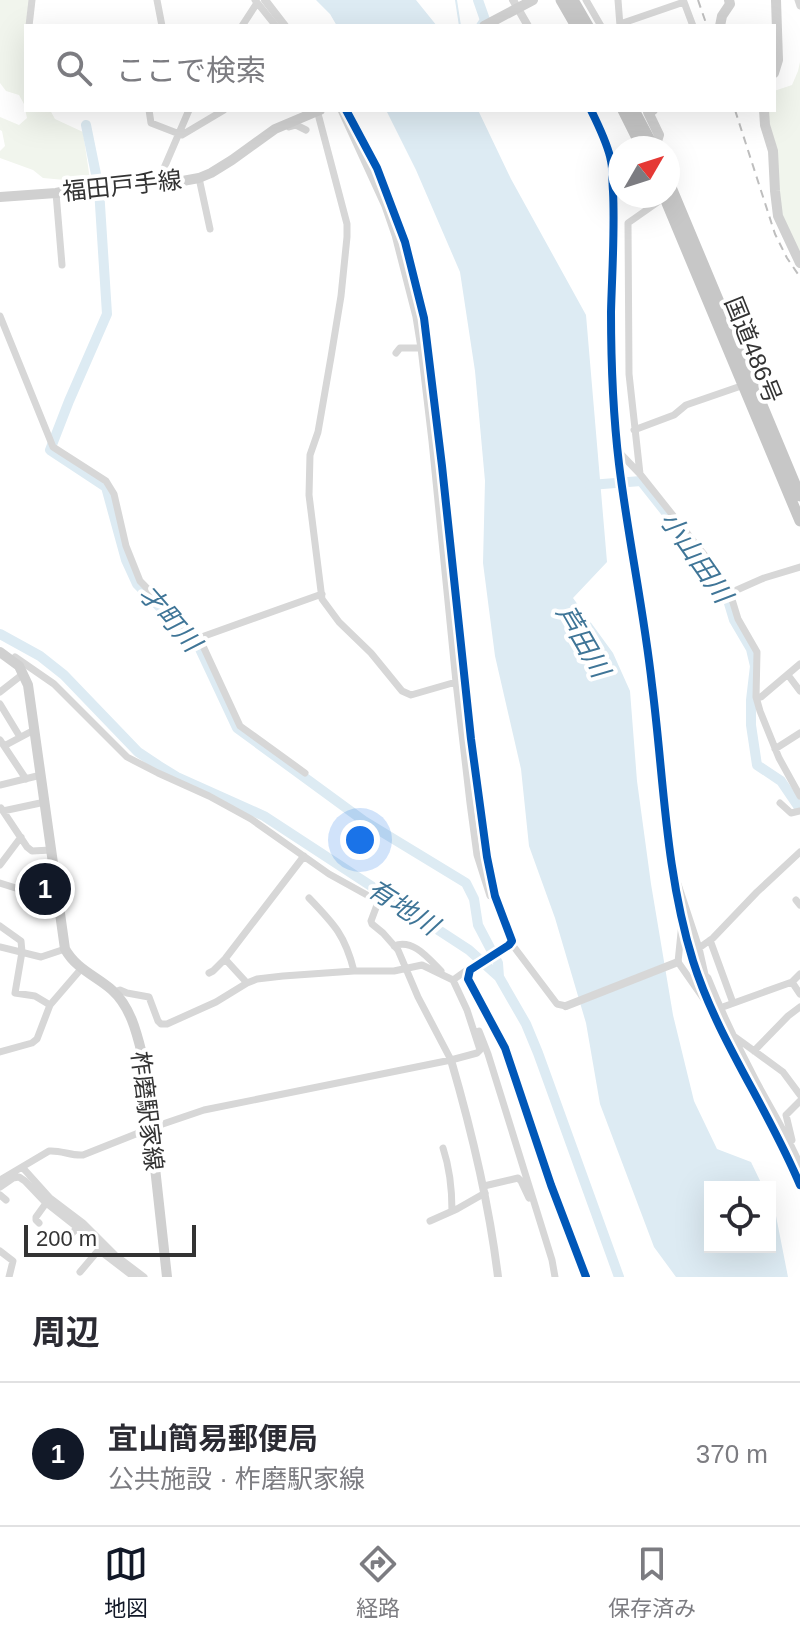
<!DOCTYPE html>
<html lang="ja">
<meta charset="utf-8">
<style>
body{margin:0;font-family:Arial,"Noto Sans JP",sans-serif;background:#f2f2f3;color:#2b2b33}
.controls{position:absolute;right:24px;bottom:24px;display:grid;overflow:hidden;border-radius:0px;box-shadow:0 8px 32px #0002}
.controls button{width:72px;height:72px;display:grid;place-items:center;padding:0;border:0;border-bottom:2px solid #e1e1e2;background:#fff;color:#2b2b33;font:40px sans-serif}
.compass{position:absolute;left:608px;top:136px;width:72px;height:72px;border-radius:50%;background:#fff;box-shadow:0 8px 32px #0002;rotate:51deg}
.scale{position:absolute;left:24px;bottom:20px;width:172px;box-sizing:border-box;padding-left:8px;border:4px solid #333;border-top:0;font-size:22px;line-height:28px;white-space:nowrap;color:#333;-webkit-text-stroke:6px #fff;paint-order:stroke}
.you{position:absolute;left:360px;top:840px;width:28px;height:28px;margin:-20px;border:6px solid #fff;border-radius:50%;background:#1a73e8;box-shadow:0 0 0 12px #1a73e833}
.badge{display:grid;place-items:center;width:52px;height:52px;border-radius:50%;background:#111827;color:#fff;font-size:26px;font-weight:700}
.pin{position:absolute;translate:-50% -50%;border:4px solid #fff;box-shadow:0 2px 8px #0006}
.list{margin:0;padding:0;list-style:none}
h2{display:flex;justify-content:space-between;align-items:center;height:104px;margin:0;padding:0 32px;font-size:34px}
h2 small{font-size:26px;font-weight:400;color:#7c7c81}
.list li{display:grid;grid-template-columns:52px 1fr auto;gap:24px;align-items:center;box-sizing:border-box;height:144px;padding:0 32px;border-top:2px solid #e1e1e2}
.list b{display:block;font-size:30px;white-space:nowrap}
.list p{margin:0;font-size:26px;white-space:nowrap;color:#7c7c81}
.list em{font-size:26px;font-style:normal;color:#7c7c81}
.icon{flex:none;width:44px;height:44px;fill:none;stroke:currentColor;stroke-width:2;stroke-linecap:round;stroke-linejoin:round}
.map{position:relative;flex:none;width:800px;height:1277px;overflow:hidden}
.search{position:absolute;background:#fff;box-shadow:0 8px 32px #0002;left:24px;right:24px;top:24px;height:88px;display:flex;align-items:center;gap:20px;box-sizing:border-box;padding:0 28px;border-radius:0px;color:#7c7c81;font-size:30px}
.sheet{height:248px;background:#fff}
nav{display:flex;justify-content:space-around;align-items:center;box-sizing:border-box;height:112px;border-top:2px solid #e1e1e2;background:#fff;font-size:22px;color:#7c7c81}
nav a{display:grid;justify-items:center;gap:4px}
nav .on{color:#111827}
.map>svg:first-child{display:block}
.green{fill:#f1f5ed}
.water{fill:#ddebf3}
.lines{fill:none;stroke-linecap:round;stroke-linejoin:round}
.stream{stroke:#ddebf3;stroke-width:2}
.river{stroke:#ddebf3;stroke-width:10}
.minor{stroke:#d7d7d7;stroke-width:7}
.tertiary{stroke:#d7d7d7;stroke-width:8}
.secondary{stroke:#d0d0d0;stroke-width:10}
.trunk{stroke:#c7c7c7;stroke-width:11}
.rail{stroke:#bebebe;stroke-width:2;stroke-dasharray:8 6;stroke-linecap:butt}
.cycleway-casing{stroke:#fff;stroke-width:13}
.cycleway{stroke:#0057b8;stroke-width:8}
.labels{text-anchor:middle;stroke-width:8;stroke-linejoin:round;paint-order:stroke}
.street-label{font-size:24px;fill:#333;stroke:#fff}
.water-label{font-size:26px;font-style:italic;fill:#3f7597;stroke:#fff}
</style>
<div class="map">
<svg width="800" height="1277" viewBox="0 0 800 1277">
<rect width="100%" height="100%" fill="#fff"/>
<path class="green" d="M0 0H31L26 26V110H50L55 119 83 132 90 180 76 181 43 178 33 170 0 158V151L5 146 2 131 0 130V117L19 125 27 118 24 104 19 95 6 91 0 83Z
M800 62V255L780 210 767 110H774V91L792 85 798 71Z"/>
<path class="water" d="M316 0H416L437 26H337L330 14Z
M386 110H478L511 179 586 315 607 562 573 598 613 653 630 691 637 781 651 884 673 1015 694 1101 717 1149 751 1162 763 1187H710V1247H770V1203L776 1216 788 1277H676L654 1247 600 1104 586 1023 555 918 529 846 521 769 495 656 483 563 485 481 475 371 460 272 416 170Z"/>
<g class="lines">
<path class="stream" d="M456 0 460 26"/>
<path class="river" d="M478 0 485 20 481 26
M86 125 99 189 107 314 69 401 50 450 106 487 126 560 137 584 199 647 237 728 364 821 466 883 474 899 478 925 498 963 499 977
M590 485 641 481 718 578 725 590 734 620 751 649 755 666 751 700V725L757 765 781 781 800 809
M0 634 40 656 64 675 138 752 159 766 177 777 264 816 469 950 499 977 526 1024 538 1053 619 1277"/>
<path class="minor" d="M157 0 162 26
M255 0 276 26
M586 0 601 26
M618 0 620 26
M798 0 800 6
M620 24 684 2 693 26
M29 26 32 0
M242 26 257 3
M149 110 151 123 182 135 224 110
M317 110 347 224V237L341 296 331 357 318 432 310 455 309 495 322 599 339 622 371 653 402 691 411 695 456 682
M341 110 385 206 395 235 416 317 421 348 432 441 456 682 470 803 477 855 490 896H495
M289 127 296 125 306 130
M199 178 210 229
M158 182 189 110
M56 193 62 265
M0 316 53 447 106 481 114 494 126 546 140 581 203 646 240 726 305 773
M396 353 400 348H421
M634 430 674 415 686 405 744 385
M618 451 640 474 722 577 730 593 738 619 757 652 756 697 760 711 779 758 800 796
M640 474 629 374 628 223 665 197
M730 593 764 578 800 567
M196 639 322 594
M15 657 54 684 127 757 158 773 209 796 251 819 329 874 376 900 377 905 371 921 372 924 383 933 398 950 418 997 451 1060
M788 675 800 691
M0 692 23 674
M756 697H761L800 664
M0 704 20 737
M0 740 26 779
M4 746 34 730
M775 749 800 733
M0 785 41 775
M780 803 791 813 800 811
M1 808 3 811 45 802
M3 811 27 847 32 851 51 850
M0 865 21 837
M0 883 60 902
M678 884 699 948 706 979
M309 898C334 924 345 935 354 971
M796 900 800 905
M682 923 678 962 708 1005
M0 926 21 941 22 952 15 993 35 996 50 1005
M710 940 733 1003
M511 943 557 1004 566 1006
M394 946C413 938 429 959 441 971
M0 947 41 957 65 949
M699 948 713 938 757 892 800 852
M225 959 247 983
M470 970 511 942
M209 973 213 971 225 959 304 856
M705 975 708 978C722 1013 738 1047 756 1081 771 1109 788 1136 800 1165
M453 980 467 970 469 971
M792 982 800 994
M720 1008 792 982 800 974
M479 1031 488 1054 552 1260 555 1277
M735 1037 783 1072 800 1095
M754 1051 788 1016 800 1007
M0 1052 32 1043 37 1039 50 1005 81 969
M792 1140 786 1115 800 1101
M443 1148C450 1169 452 1188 452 1211
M23 1168 50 1198 83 1223 115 1255 144 1277
M0 1180 49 1151C61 1150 71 1156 83 1155L151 1128 204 1110 451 1060 477 1053 480 1050 467 1010 453 980 422 965 394 971H354L283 976 257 979 247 983 216 1002 167 1024H161L158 1021 149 997 127 993 120 990 114 992
M484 1186 518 1178 521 1181 529 1198
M0 1187 13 1178 19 1177 25 1181 45 1202 78 1228 104 1254 134 1277
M0 1195 6 1200
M430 1221 457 1209 485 1193
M39 1223 36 1220V1217L49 1199
M64 1240 80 1226
M0 1251 13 1261 9 1277
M80 1272 102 1246"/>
<path class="tertiary" d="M265 0 285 26
M513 0 528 26
M346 110 377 168 405 242 424 318 442 466 471 739 487 857 495 896 512 941
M591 110C598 125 608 144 611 161 613 170 612 181 613 191 615 231 612 272 611 312 611 362 613 414 619 464 628 538 644 611 652 685 664 778 665 871 693 961 718 1040 768 1108 800 1185
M470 970 468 979 505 1048 551 1185 586 1277
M566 1006 678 962
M451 1060C472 1132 489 1202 498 1277"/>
<path class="secondary" d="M484 26 533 0
M720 26 722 16 730 4 729 0
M774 73 778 60 776 0
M764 110 765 125 773 151 775 191 778 216 800 263
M645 148 657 141 659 135 648 112 653 110
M0 197 56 193 94 185 177 182 199 178 211 173 232 160 275 129 320 110
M0 652 19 666 28 685 65 949C76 969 96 976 112 990 131 1007 137 1034 143 1058L167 1277"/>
<path class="trunk" d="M561 0 576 26
M573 0 588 26
M623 110 642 148
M634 110 654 148
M668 180 800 496
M664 196 800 521"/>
<path class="rail" d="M698 0 707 26
M735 110 775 234 787 258 800 277"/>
<defs>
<path id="cycleway" d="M346 110 377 168 405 242 424 318 442 466 471 739 487 857 495 896 512 941 509 945 470 970 468 979 505 1048 551 1185 586 1277
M591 110C598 125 608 144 611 161 613 170 612 181 613 191 615 231 612 272 611 312 611 362 613 414 619 464 628 538 644 611 652 685 664 778 665 871 693 961 718 1040 768 1108 800 1185"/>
</defs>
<use href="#cycleway" class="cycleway-casing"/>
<use href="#cycleway" class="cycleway"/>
</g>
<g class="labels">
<g class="street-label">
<text transform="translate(122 186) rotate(-6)" y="8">福田戸手線</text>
<text transform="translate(753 350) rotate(68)" y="8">国道486号</text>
<text transform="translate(147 1111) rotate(83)" y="8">柞磨駅家線</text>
</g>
<g class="water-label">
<text transform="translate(696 557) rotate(55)" y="9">小山田川</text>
<text transform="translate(170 618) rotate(49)" y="9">才町川</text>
<text transform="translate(583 641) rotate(60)" y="9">芦田川</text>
<text transform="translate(403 907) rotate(33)" y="9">有地川</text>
</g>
</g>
</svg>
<div class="controls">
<button><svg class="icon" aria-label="locate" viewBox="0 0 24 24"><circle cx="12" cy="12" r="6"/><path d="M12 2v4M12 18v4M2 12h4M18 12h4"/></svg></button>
</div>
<svg class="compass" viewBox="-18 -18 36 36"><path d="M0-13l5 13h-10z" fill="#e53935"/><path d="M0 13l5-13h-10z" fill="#7c7c81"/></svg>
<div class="scale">200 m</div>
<div class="you"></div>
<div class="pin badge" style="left:45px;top:889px">1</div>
<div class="search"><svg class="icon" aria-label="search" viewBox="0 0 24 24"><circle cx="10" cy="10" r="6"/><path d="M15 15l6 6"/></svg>ここで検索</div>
</div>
<section class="sheet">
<h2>周辺<small></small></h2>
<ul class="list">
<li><span class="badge">1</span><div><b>宜山簡易郵便局</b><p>公共施設 · 柞磨駅家線</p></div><em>370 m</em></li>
</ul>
</section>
<nav>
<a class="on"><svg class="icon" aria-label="map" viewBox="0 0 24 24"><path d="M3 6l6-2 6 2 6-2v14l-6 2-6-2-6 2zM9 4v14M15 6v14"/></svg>地図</a>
<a><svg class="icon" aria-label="directions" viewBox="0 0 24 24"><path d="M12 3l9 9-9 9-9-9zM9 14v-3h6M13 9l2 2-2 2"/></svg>経路</a>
<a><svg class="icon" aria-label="saved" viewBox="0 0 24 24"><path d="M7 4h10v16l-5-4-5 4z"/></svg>保存済み</a>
</nav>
